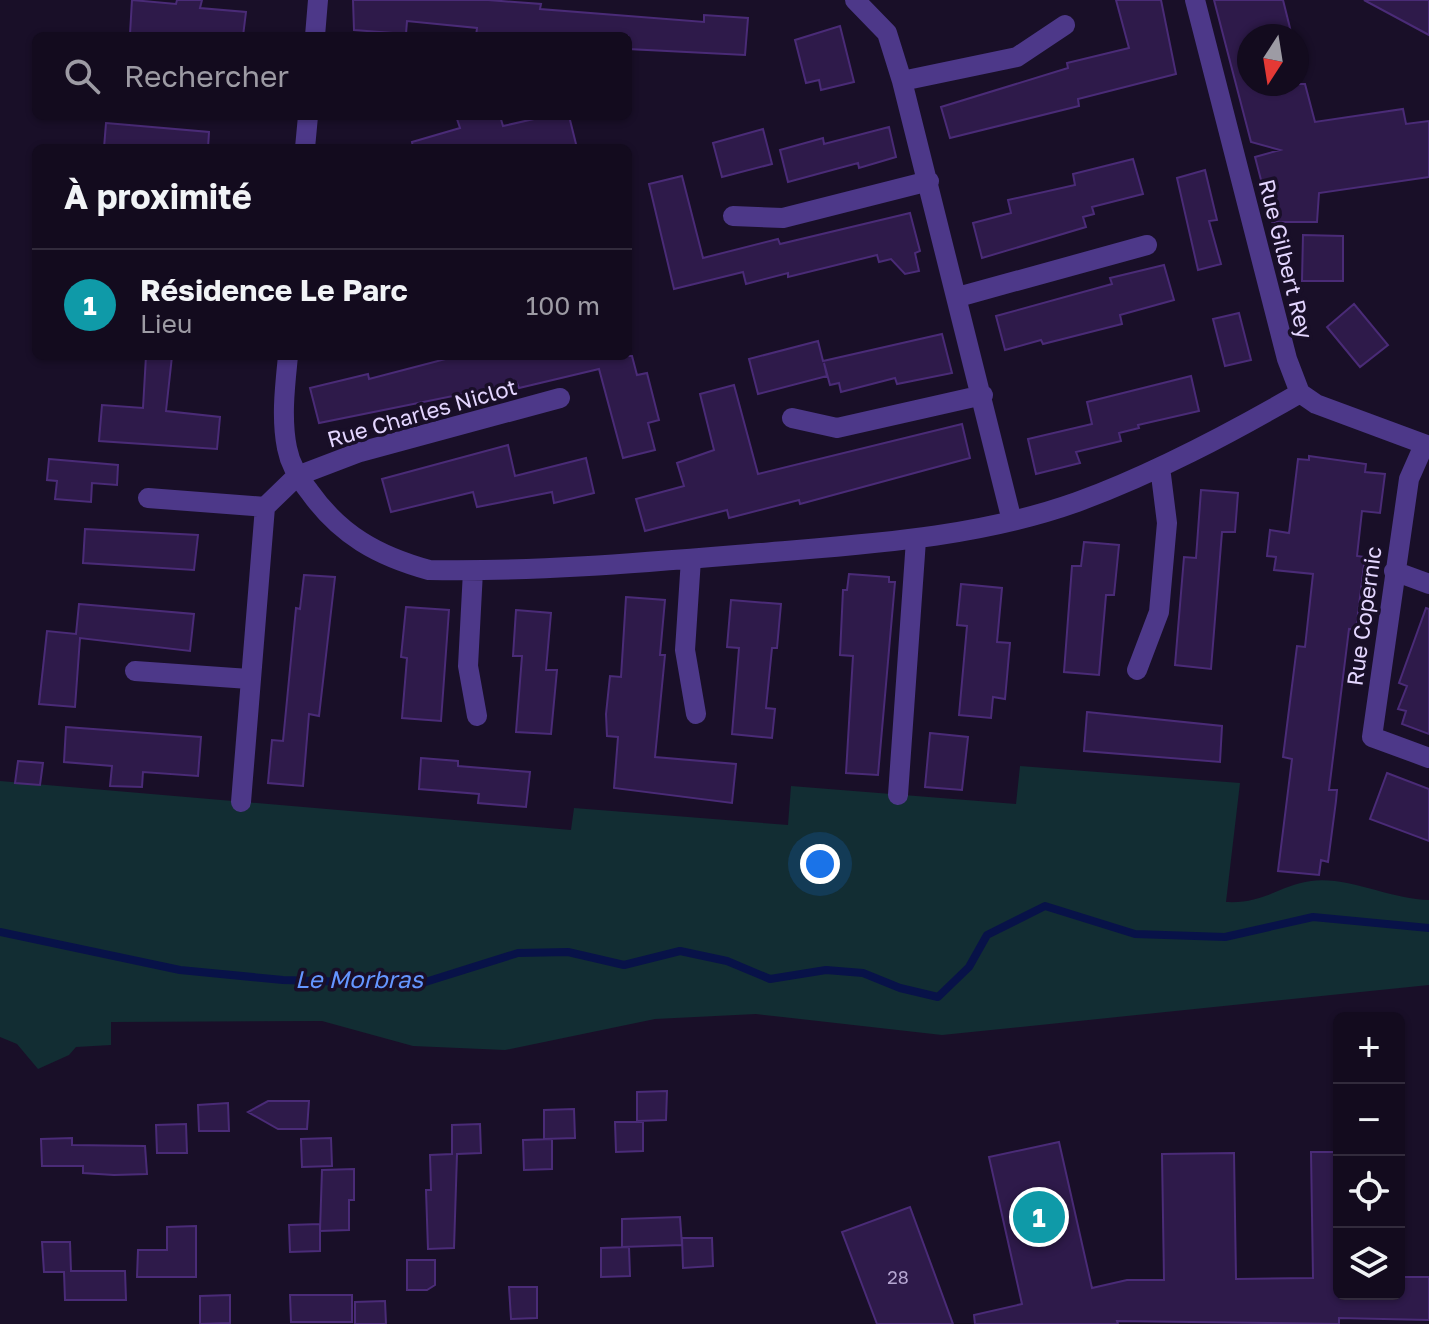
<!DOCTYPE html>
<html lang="fr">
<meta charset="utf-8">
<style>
body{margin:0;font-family:"Golos Text",sans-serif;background:#1c1427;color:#f1f3f6}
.controls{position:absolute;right:24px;bottom:24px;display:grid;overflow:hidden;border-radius:12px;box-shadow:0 2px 6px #0004}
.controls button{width:72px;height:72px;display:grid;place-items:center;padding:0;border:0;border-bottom:2px solid #322b3c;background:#130b1e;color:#f1f3f6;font:40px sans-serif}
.compass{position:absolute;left:1237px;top:24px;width:72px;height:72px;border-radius:50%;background:#130b1e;box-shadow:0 2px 6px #0004;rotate:192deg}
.you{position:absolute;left:820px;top:864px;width:28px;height:28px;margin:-20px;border:6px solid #fff;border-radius:50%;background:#1a73e8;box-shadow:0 0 0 12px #1a73e833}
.badge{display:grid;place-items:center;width:52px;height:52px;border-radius:50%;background:#0f766e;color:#fff;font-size:26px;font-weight:700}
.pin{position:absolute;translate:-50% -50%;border:4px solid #fff;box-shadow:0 2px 8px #0006}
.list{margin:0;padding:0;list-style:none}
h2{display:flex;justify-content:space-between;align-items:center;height:104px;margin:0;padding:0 32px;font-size:34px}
h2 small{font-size:26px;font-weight:400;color:#9d9ba4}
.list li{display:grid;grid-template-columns:52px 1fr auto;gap:24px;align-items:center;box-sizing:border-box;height:112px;padding:0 32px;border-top:2px solid #322b3c}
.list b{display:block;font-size:30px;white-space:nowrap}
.list p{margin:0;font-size:26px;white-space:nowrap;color:#9d9ba4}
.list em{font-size:26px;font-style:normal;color:#9d9ba4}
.icon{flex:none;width:44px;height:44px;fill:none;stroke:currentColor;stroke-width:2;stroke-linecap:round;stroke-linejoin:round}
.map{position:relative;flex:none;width:1429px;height:1324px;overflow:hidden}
.search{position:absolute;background:#130b1e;box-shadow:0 2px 6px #0004;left:32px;top:32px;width:600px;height:88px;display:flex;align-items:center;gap:20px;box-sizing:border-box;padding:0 28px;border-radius:12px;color:#9d9ba4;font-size:30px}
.panel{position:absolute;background:#130b1e;box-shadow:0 2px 6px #0004;left:32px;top:144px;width:600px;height:216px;border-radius:12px}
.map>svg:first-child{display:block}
.green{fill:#122d33}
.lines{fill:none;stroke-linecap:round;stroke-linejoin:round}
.stream{stroke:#081248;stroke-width:8}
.building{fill:#2e1a4a;stroke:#4a2b77;stroke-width:2}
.minor{stroke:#4d3889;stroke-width:20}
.labels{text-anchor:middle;stroke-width:7;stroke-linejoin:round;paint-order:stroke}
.number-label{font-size:18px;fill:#b6a7d2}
.street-label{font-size:22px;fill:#e4d6ff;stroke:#190f28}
.water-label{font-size:24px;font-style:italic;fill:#6496ff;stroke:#190f28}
</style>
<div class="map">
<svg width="1429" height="1324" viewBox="0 0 1429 1324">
<rect width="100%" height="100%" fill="#190f28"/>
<path class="green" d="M1020 766 1240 783 1226 902C1264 904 1280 885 1311 881 1348 876 1392 900 1429 900V985L942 1035 756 1014 655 1019 505 1050 413 1046 322 1021 111 1022V1045L76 1047 69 1055 38 1069 17 1044 0 1037V781L571 830 574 808 788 825 791 786 1016 804Z"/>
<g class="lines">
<path class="stream" d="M0 932 180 970 283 980 419 984 518 953 568 952 624 965 680 951 727 961 770 979 826 970 863 973 900 988 938 997 969 967 987 935 1045 906 1135 934 1225 937 1313 917 1429 928"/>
</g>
<path class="building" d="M132 0 176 4 177 0H202L200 8 246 12 243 36 130 34Z
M353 0H488L541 4 540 9 704 22V15L748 18 745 55 628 49V36H476L477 28 407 21 406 34 354 30Z
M1116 0H1161L1176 74 1078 99 1079 106 950 138 941 107 1068 68 1067 63 1129 48Z
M1214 0H1283L1292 36H1249V84H1305L1315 122 1403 109 1406 124 1429 121V177L1319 193 1317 222H1272L1255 157 1280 150 1251 142Z
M1364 0H1429V35Z
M840 26 854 82 821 90 819 80 806 83 795 40Z
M456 116H500L503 126 547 116H569L577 148H413L412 142 460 128Z
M106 123 209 132 208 148H104Z
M889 127 896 157 859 168 858 163 788 182 780 150 823 138 824 144Z
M763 129 772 164 722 177 713 143Z
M1133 159 1143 194 1092 207 1094 214 1083 217 1086 227 982 258 973 223 1011 213 1008 200 1075 185 1073 174Z
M1205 170 1217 220 1209 221 1221 264 1198 270 1177 178Z
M682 176 703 258 778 239 780 244 910 213 920 251 915 253 919 271 905 274 891 259 879 262 877 255 788 277V273L746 284 743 272 674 289 649 184Z
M1303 235 1343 236V281H1302Z
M1164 265 1174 300 1120 315 1122 324 1043 344 1041 340 1005 350 996 316 1112 284 1110 278Z
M1354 304 1388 345 1360 367 1327 327Z
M1239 313 1251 360 1225 366 1213 319Z
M942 334 952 373 897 384 895 378 841 392 839 383 830 385 824 363 827 376 758 394 749 359 818 341 823 361Z
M146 356H172L166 411 220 417 217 449 99 441 102 405 143 408Z
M457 356H632L637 375 647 373 659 420 648 423 655 450 623 458 599 369 519 388 517 383 319 423 310 388 368 374 369 379Z
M1191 376 1199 411 1138 425 1139 428 1119 433 1121 441 1076 452 1080 463 1036 474 1028 439 1092 424 1087 402Z
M734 385 758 474 962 424 970 458 800 504 799 500 729 518 727 510 645 531 636 499 684 486 677 463 714 450 700 394Z
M508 445 515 476 586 458 594 493 554 503 552 492 477 507 473 492 391 512 382 479Z
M1309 456 1366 464 1365 472 1385 474 1380 513 1362 511 1357 556 1365 557 1359 605 1356 630 1349 629 1329 790H1337L1336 801 1328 862 1321 860 1319 875 1278 871 1292 759 1283 757 1297 646 1305 647 1313 574 1274 570 1276 557 1267 556 1270 530 1289 533 1298 459 1309 460Z
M49 459 118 465 117 485 92 483 91 502 55 499 57 481 47 480Z
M1201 490 1238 493 1235 532H1222L1211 669 1175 665 1184 557 1196 558Z
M85 529 198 535 194 570 83 563Z
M1084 542 1119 545 1114 595H1106L1099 675 1064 672 1072 566H1081Z
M849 574 889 577V582H895L878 775 846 773 853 656 840 655 843 590H847Z
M304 575 335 577 319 716 309 714 303 786 268 783 272 740 283 741 296 608 300 609Z
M961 584 1002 588 997 642 1010 643 1005 699 993 697 991 718 959 715 967 626 957 625Z
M626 597 665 600 660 655H665L655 757 736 764 732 803 614 788 618 737 607 736 606 714 610 676 621 677Z
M731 600 781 604 777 648H772L766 708 775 709 772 738 732 734 739 648 727 647Z
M79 604 194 614 190 651 80 638 75 707 39 704 47 631 76 634Z
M406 607 449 610 441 721 402 718 407 658 401 657Z
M1426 608 1429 609V734L1402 724 1406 711 1398 709 1407 686 1399 683Z
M516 610 551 613 546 670H557L551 734 516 732 522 656H513Z
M1087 712 1222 726 1220 762 1084 751Z
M66 727 201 737 198 776 143 772 142 787 110 786 112 766 64 762Z
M930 733 968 737 962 790 925 787Z
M421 758 458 761V766L530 772 526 807 478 803 479 794 419 789Z
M18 761 43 763 40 785 15 783Z
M1387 773 1429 789V841L1370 819Z
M667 1091 666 1120 637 1121V1092Z
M268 1101H309L307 1129H278L248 1112Z
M228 1103 229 1131H199L198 1105Z
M574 1109 575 1138 544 1139V1110Z
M615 1122H643V1151L616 1152Z
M186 1124 187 1153H157L156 1125Z
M480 1124 481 1153 457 1154 454 1248 428 1249 426 1190H431L430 1155 452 1154V1125Z
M72 1138V1145L145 1146 147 1174 114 1175 83 1173V1166H42L41 1139Z
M331 1138 332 1166 302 1167 301 1139Z
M552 1139V1169L524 1170 523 1140Z
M1059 1142 1092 1288 1127 1280H1164L1162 1154 1234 1153 1236 1279 1313 1278 1311 1152H1339V1294H1399V1277H1429V1320L1339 1318V1324L1117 1321 1118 1324H975L974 1315 1022 1304 989 1157Z
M354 1169V1200H349V1230L320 1231 322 1170Z
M910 1207 953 1324H877L842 1232Z
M680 1217 682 1245 622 1247V1219Z
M320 1224V1251L290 1252 289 1225Z
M196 1226V1277H137L138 1250H167V1227Z
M682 1238H712L713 1266 683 1268Z
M42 1242H70L71 1271H125L126 1300H65L64 1272H44Z
M629 1247 630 1276 601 1277V1248Z
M407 1260H435V1285L427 1290H407Z
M509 1287H537V1318L511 1319Z
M230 1295V1323L200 1324V1296Z
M290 1295H352V1322H291Z
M385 1301 386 1324H355V1302Z"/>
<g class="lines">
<path class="minor" d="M855 0 887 33 902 81 1012 521
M1195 0 1287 359 1300 393 1316 404 1429 446
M315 36 318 0
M902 81 1017 57 1065 25
M305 148 308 116
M733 216 783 218 929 181
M958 297 1147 245
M288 356C285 386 281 418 287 448 290 464 299 479 309 491 340 535 378 556 429 570 539 572 651 562 761 553 867 544 976 538 1077 502 1154 474 1229 434 1300 393
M792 418 837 428 983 395
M1424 445 1409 479 1372 737 1429 758
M148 498 265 507
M691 559 685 650 696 714
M473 571 468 666 477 716
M1394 571 1429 584
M1137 670 1159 612 1167 523 1160 467
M135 671 249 679
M898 795 916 540
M241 802 265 507 297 476 360 452 560 398"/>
</g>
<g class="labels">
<g class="number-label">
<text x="898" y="1284">28</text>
</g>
<g class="street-label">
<text transform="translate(1286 259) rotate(76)" y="8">Rue Gilbert Rey</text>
<text transform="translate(422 413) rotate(-16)" y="8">Rue Charles Niclot</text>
<text transform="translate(1364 616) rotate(-82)" y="8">Rue Copernic</text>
</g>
<g class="water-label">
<text x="359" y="988">Le Morbras</text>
</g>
</g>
</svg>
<div class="controls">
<button>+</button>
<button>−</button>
<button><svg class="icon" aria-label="locate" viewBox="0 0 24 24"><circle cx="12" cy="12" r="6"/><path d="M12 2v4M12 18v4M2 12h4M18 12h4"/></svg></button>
<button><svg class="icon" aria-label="layers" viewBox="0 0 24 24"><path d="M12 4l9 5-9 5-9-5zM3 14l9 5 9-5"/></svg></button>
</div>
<svg class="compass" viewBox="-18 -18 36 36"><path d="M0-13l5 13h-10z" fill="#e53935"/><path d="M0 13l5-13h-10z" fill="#9d9ba4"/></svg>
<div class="you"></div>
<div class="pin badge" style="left:1039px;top:1217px;background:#0f9aa8">1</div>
<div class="search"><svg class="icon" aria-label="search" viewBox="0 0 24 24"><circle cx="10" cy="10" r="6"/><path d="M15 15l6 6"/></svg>Rechercher</div>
<section class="panel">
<h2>À proximité<small></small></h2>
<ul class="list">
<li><span class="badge" style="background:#0f9aa8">1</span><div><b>Résidence Le Parc</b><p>Lieu</p></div><em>100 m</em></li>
</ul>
</section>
</div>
